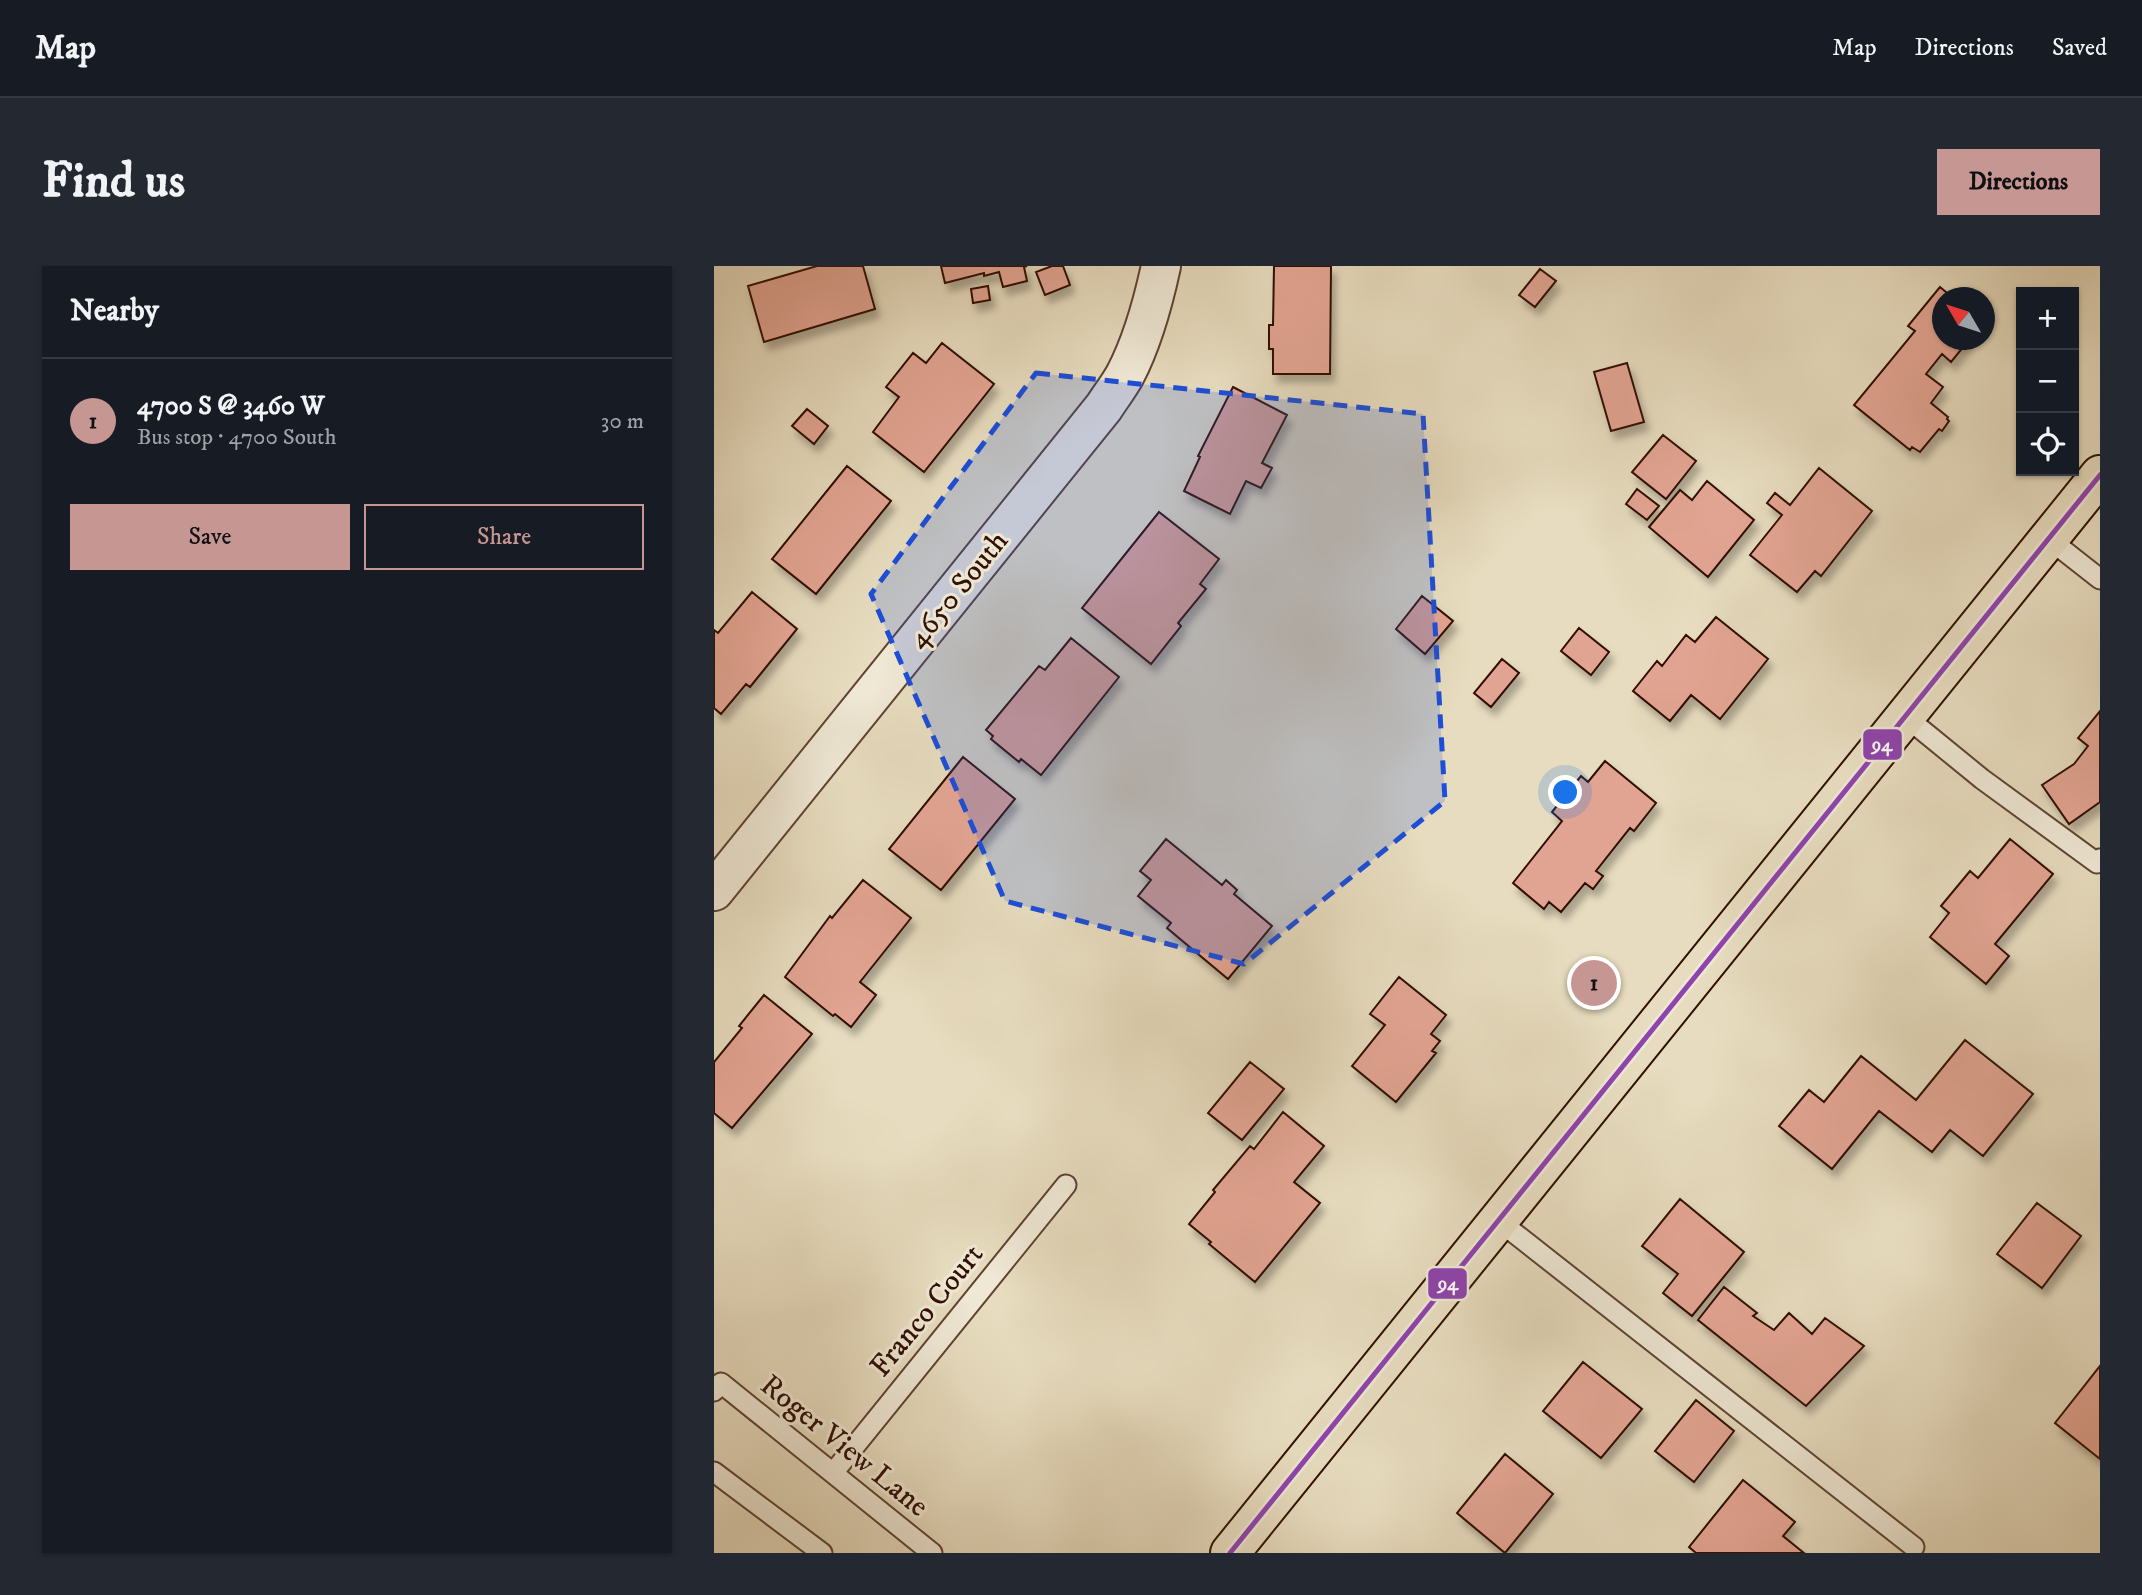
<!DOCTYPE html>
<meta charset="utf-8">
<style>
body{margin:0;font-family:"IM FELL DW Pica",serif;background:#242831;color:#f1f3f6}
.controls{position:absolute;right:21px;top:21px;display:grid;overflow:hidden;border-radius:0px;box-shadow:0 2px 5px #0004}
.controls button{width:63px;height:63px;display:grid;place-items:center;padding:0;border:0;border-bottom:2px solid #363941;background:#171b24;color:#f1f3f6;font:35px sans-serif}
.compass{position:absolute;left:1218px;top:21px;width:63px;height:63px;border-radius:50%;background:#171b24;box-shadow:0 2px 5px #0004;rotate:309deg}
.you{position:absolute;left:852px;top:527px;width:24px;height:24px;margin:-18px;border:5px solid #fff;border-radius:50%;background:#1a73e8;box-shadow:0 0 0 10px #1a73e833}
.badge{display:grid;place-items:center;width:46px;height:46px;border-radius:50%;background:#c59692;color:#111;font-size:23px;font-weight:700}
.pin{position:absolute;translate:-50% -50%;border:4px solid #fff;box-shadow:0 2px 7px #0006}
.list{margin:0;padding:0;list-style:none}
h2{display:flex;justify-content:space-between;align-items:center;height:91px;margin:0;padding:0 28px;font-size:30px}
h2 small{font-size:23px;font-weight:400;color:#9ea1a6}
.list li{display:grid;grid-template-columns:46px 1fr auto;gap:21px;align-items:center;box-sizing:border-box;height:126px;padding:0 28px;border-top:2px solid #363941}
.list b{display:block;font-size:26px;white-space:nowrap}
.list p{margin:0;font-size:23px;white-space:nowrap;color:#9ea1a6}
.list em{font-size:23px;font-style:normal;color:#9ea1a6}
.actions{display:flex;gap:14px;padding:21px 28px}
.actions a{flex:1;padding:16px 0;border:2px solid #c59692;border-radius:0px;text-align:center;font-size:24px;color:#c59692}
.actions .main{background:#c59692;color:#111}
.icon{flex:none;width:38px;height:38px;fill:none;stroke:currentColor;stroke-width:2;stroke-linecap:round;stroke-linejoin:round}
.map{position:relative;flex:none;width:1386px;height:1287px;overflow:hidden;border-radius:0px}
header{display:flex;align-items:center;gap:42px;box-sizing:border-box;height:98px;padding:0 35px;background:#171b24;border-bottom:2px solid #363941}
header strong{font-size:33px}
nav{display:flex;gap:38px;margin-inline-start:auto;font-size:24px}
.intro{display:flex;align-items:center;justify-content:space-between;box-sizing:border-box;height:168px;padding:0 42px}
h1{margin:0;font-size:49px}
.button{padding:18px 32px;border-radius:0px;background:#c59692;color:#111;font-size:24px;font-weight:700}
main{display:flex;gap:42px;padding:0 42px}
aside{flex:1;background:#171b24;border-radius:0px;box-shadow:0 2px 5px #0004}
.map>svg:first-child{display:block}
.building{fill:#e2a492;stroke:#301003;stroke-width:2;filter:url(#shadow)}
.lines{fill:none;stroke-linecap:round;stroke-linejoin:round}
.lane-casing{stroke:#5e4332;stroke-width:23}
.street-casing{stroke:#5e4332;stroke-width:42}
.primary-casing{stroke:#301003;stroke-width:42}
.lane{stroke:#efe8d5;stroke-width:19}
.street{stroke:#efe8d5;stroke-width:38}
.primary{stroke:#e7dcbf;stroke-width:38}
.bus-1-casing{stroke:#efe8d5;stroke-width:10}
.bus-1{stroke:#8e44ad;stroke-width:5}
.marked{fill:#1d4ed8;fill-opacity:0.2;stroke:#1d4ed8;stroke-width:5;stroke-dasharray:14 9;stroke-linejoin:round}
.labels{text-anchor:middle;stroke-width:6;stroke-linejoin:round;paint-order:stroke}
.street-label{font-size:30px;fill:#301003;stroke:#efe8d5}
.line-badge{stroke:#efe8d5;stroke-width:2.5}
.badge-label{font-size:19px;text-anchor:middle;font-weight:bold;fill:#fff}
</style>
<header>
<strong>Map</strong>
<nav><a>Map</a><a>Directions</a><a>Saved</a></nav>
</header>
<div class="intro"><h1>Find us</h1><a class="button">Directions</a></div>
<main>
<aside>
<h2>Nearby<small></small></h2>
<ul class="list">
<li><span class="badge">1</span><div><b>4700 S @ 3460 W</b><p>Bus stop · 4700 South</p></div><em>30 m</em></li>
</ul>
<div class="actions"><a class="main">Save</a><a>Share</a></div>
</aside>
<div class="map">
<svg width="1386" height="1287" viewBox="0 0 1386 1287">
<defs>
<filter id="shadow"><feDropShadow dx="4.5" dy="8" stdDeviation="3.5" flood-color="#0004"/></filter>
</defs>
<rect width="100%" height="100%" fill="#e7dcbf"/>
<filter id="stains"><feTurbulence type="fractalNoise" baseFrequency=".00286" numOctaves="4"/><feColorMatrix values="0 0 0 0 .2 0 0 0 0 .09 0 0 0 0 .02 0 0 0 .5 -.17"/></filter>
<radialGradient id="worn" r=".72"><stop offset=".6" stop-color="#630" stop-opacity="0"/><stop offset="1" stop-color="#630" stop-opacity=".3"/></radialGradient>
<path class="building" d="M103 0H149L161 43 50 76 34 20Z
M227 0H313L310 1 313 15 289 21 285 6 270 10V7L231 17Z
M338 0H349L356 19 331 29 322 6Z
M560 0H617L616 108H559V83H555V59H559Z
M826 3 842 15 821 41 805 29Z
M274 20 276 34 259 37 257 23Z
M1226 21 1239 32H1228V74H1255L1237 96 1228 88 1212 108 1229 121 1217 137 1234 151 1233 153 1235 155 1228 165 1225 163 1206 186 1198 181 1196 184 1140 139 1201 65 1194 60Z
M228 77 280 118 210 206 159 166 185 131 172 121 199 87 212 97Z
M913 97 930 156 897 165 880 106Z
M519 121 573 149 548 197 558 202 547 222 532 215 516 248 470 225 486 191 484 190Z
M93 143 114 160 100 178 78 160Z
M949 169 982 195 952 233 918 206Z
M133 200 177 235 102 328 58 293Z
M1105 202 1158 245 1107 310 1101 305 1083 326 1036 289 1068 249 1053 237 1061 227 1076 239Z
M993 215 1040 254 994 311 935 261 966 224 978 234Z
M923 223 945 240 933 254 912 238Z
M445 246 505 293 486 318 492 323 464 357 467 360 437 398 368 342Z
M38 326 83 363 36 421 32 418 7 448 0 442V364L4 367Z
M708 330 739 355 711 388 682 363Z
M1002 351 1054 393 1006 453 977 429 956 455 919 425 943 395 948 400 972 369 981 376Z
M865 362 895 386 877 409 847 385Z
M357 372 405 411 327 509 307 493 305 496 277 473 279 470 272 464 325 400 331 404Z
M788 393 805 407 777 441 760 427Z
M1386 445V536L1355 558 1328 519 1360 498 1374 480 1364 472Z
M249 491 301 533 227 624 175 583Z
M891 495 942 537 920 565 916 562 882 605 889 610 879 623 871 617 847 646 835 636 830 643 799 617 848 555 838 546 867 510 874 516Z
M452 573 508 619 512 614 523 624 520 628 558 660 514 713 453 662 457 657 424 630 437 614 426 605Z
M1296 573 1339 608 1281 678 1295 690 1272 718 1216 671 1235 647 1227 640 1256 605 1264 612Z
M149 614 197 652 146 716 162 729 137 761 121 748 119 750 71 711 116 650 118 652Z
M685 711 732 749 717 768 726 775 718 785 722 787 682 836 638 800 671 759 656 748Z
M50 729 98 768 18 862 0 847V796L28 762 25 760Z
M1251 774 1319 828 1269 890 1236 864 1218 886 1165 845 1118 903 1065 860 1095 824 1110 836 1147 790 1202 834Z
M536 796 570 823 528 874 494 847Z
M569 846 610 880 580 916 606 937 541 1016 495 978 497 976 475 958 501 926 499 924 536 880 540 883Z
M966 933 1030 986 978 1050 949 1027 964 1008 928 980Z
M1323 937 1367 970 1328 1022 1283 988Z
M1010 1021 1043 1047 1039 1050 1060 1064 1075 1047 1098 1068 1111 1052 1150 1080 1092 1140 984 1054Z
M869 1096 928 1143 887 1192 829 1145Z
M1386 1100V1193L1341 1157Z
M982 1134 1020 1165 980 1216 941 1185Z
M791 1188 839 1228 791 1287 743 1247Z
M1029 1214 1081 1256 1069 1270 1090 1287H982L975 1281Z"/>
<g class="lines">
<defs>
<path id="lane" d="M1335 273 1386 313
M1192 451 1268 513 1383 597 1386 593
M785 955 1200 1281
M0 1125 7 1117 218 1287
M0 1206 108 1287
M119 1207 352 919"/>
<path id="street" d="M0 625 390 141C397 130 405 120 411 109 429 75 439 37 447 0"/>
<path id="primary" d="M516 1287 1386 209"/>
</defs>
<use href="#lane" class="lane-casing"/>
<use href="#street" class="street-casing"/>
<use href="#primary" class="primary-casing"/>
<use href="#lane" class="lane"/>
<use href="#street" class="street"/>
<use href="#primary" class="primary"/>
<defs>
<path id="bus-1" d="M516 1287 1386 209"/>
</defs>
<use href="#bus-1" class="bus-1-casing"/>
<use href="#bus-1" class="bus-1"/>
</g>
<path class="marked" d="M322 107 709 148 731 535 530 698 291 635 157 328Z"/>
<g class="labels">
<g class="street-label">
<text transform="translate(243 323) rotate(-51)" y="10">4650 South</text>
<text transform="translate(212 1044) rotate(-51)" y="10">Franco Court</text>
<text transform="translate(131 1179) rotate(39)" y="10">Roger View Lane</text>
</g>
</g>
<g class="line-badge">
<rect x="1148" y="462" width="41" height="33" rx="7" fill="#8e44ad"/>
<rect x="713" y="1001" width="41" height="33" rx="7" fill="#8e44ad"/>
</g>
<g class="badge-label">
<text x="1168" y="485">94</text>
<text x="734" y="1024">94</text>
</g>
<rect width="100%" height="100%" filter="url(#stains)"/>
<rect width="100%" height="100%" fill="url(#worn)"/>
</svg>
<div class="controls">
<button>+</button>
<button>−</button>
<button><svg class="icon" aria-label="locate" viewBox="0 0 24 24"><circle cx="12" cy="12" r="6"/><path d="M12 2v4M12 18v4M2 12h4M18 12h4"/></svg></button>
</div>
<svg class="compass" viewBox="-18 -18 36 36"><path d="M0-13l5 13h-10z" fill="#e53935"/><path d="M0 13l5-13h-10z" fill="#9ea1a6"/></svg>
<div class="you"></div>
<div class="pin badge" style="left:880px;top:717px">1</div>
</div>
</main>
